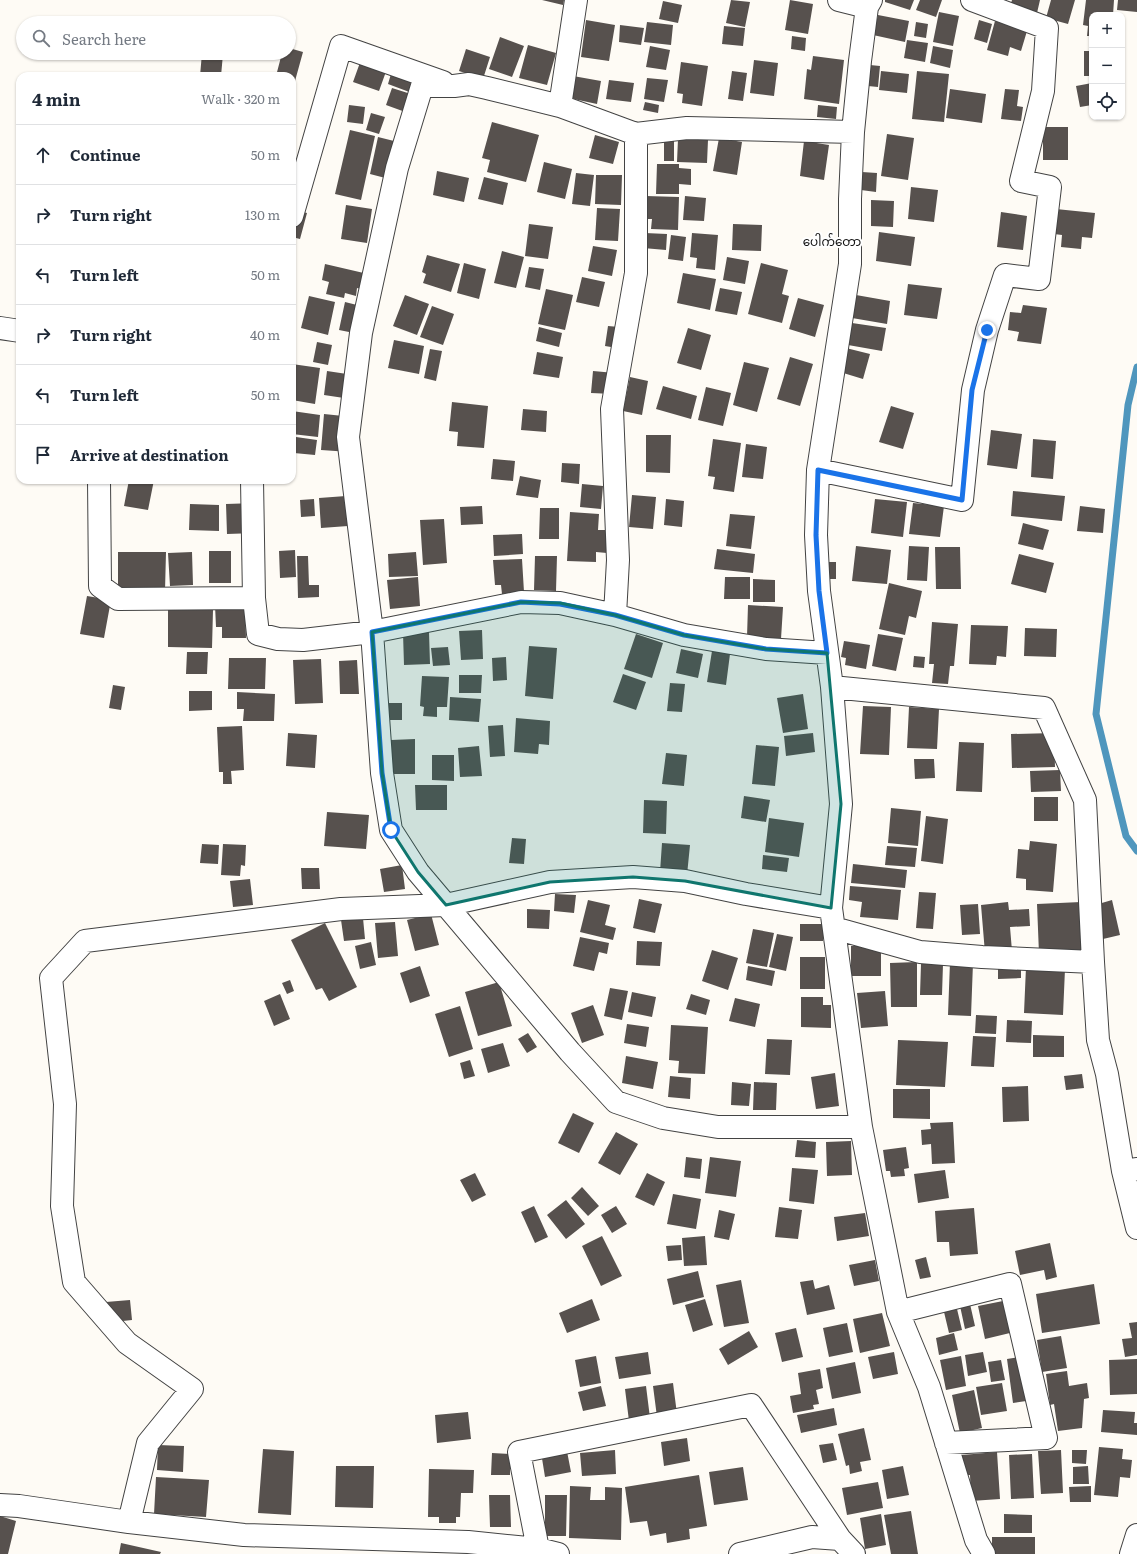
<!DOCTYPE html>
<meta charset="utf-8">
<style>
body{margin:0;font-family:Literata,"Noto Sans Myanmar",serif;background:#f6f6f7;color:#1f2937}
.controls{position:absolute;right:12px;top:12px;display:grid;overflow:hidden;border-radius:8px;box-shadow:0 1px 3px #0004}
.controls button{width:36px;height:36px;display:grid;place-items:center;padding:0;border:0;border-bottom:1px solid #e0e1e3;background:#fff;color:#1f2937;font:20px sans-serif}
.stop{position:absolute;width:12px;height:12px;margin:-9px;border:3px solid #1a73e8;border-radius:50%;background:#fff}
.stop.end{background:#1a73e8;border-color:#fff;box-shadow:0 1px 4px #0008}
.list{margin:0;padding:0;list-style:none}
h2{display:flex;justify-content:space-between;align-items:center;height:52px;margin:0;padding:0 16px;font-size:17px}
h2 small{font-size:13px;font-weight:400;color:#747a83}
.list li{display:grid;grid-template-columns:26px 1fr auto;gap:12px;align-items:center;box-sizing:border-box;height:60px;padding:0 16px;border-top:1px solid #e0e1e3}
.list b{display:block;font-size:15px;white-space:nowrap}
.list em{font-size:13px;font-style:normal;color:#747a83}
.icon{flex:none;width:22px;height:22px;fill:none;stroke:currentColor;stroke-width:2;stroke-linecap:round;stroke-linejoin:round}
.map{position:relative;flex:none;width:1137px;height:1554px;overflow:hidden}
.search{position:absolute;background:#fff;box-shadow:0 1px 3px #0004;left:16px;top:16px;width:280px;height:44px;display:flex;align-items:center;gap:10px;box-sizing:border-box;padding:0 14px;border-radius:22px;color:#747a83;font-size:15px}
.panel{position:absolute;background:#fff;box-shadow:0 1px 3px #0004;left:16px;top:72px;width:280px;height:412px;border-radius:12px}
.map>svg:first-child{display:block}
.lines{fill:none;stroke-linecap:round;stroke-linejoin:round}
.stream{stroke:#4f96bd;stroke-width:7}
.building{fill:#57514e}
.street-casing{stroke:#434343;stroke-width:24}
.street{stroke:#fff;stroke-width:22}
.route{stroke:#1a73e8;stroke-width:5}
.marked{fill:#0f766e;fill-opacity:0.2;stroke:#0f766e;stroke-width:3;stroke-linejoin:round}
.labels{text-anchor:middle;stroke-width:4;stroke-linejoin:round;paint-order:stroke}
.quarter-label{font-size:12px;fill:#101010;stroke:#fff}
</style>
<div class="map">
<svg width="1137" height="1554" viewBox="0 0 1137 1554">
<rect width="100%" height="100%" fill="#fefbf5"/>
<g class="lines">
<path class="stream" d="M1137 367 1128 405 1096 714 1126 836 1137 851"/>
</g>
<path class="building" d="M542 0H564L563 5Z
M731 0 750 2 745 27 726 23Z
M790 0 813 4 808 34 785 30Z
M885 0H914L910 10 885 2Z
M920 0H942L936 17 916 10Z
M1012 0H1040L1037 13 1010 6Z
M1051 0H1075L1068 24 1046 18Z
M1086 0H1114L1113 15H1092V36H1087L1088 26 1083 25Z
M1118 0H1137V12L1117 10Z
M663 1 682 5 678 23 659 19Z
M939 12 959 16 953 46 933 42Z
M878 15 909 21 905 42 873 35Z
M586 20 615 25 609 61 581 57Z
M979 20 992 24 987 43 974 39Z
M995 21 1027 31 1021 51 1010 47 1008 56 987 50Z
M647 22 673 25 671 45 644 42Z
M916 22 928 24 926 38 914 36Z
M620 25 644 28 641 45 619 42Z
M724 26 745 28 743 46 722 44Z
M792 36 806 38 805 51 791 49Z
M500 37 524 46 512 77 489 69Z
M907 40 928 43 925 62 904 58Z
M528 45 556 53 547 85 519 78Z
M650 46 670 50 666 70 646 67Z
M933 46 953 50 950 68 930 63Z
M289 48 303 52 295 81 292 80V76H276L282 53H289Z
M466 49 490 57 483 79 459 71Z
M1084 51H1092V76H1084Z
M202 53 223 54 221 76H200Z
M813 56 844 60 839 104 804 99 807 69 811 70Z
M362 57 388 66 379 91 353 82Z
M754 60 778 63 774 96 750 93Z
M681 62 708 66 702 106 682 103 683 94 677 93Z
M870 65 880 66 878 87 868 86Z
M393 67 419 77 412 93 388 84Z
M732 71 747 73 743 101 728 99Z
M881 71 909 74 907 93 879 90Z
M917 71 949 74 944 122 912 119Z
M573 76 601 81 597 104 569 98Z
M647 78 668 80 664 102 644 99Z
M609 80 634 83 631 102 606 99Z
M1092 83V105L1080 107 1076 86Z
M392 88 414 95 408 113 386 105Z
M950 89 986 94 982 123 946 118Z
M1005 89 1019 90 1017 106 1023 107 1021 121 1001 119Z
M645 102 659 105 658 113 643 110Z
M349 105 365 107 363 124 347 122Z
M818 105 837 107 836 119 817 117Z
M371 113 385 117 379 134 366 130Z
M492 122 539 135 526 182 487 172 490 160 482 158Z
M1043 127H1068V160H1043Z
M350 130 375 136 361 200 335 194Z
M887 134 914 138 908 180 881 176Z
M595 135 619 142 613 164 589 158Z
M378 137 402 143 393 180 370 174Z
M719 138 742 142 737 175 713 171Z
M678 139 708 140 707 163 677 162Z
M664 140H674V161H664Z
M804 141 829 145 824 180 800 176Z
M544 162 572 169 565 199 537 192Z
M657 164H679V168L691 169V185L679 184V194H656Z
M437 171 469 178 464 202 433 195Z
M862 172 877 173 876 192 861 190Z
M576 173 594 175 590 206 572 204Z
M596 175H622L621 205 595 204Z
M484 177 508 183 503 205 478 199Z
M911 187 938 190 934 222 908 219Z
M646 196 679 197 678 230 651 229 652 219H646Z
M685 196 706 198 704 221 683 220Z
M871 200 894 201 893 227 871 226Z
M346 205 372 209 367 243 341 239Z
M597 208 620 209 618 241 595 240Z
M292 209 307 213 300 239 292 237Z
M1056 209 1095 213 1092 238 1082 237 1081 249 1061 247 1062 235 1054 234Z
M1001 212 1027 216 1023 250 997 247Z
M529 224 553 227 548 259 525 256Z
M733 224 762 225 761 251 732 250Z
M879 232 915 237 911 266 876 261Z
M645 233 667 234 666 250 643 248Z
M692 233 718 235 715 270 696 268 697 258 690 257Z
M671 235 686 237 683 261 668 259Z
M593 246 617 250 612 276 588 271Z
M502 251 524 257 516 288 494 283Z
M427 255 460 264 451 292 423 283 426 274 422 272Z
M727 257 749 261 745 284 723 280Z
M464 263 486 269 479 299 457 293Z
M761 263 788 270 782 294 789 296 782 323 748 314Z
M325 264 368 274 364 290 357 288 356 296 345 293 344 298 326 294 329 282 322 280Z
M529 267 544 269 540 290 525 287Z
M683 273 716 279 710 310 677 303Z
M582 277 605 282 599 307 576 302Z
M908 284 942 288 937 319 904 315Z
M720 288 742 292 737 315 715 311Z
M546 289 573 295 565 330 538 324Z
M405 295 429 304 417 335 393 326Z
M856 295 890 301 887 324 852 318Z
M309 296 335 302 328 335 301 328Z
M798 298 824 305 815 337 789 329Z
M345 302 365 307 359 334 339 330Z
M1023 305 1047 308 1041 344 1017 341 1019 332 1008 330 1010 312 1021 313Z
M432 306 454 314 443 345 420 337Z
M852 323 886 328 882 351 848 345Z
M608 326 619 327 617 348 605 346Z
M539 327 562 333 559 347 536 341Z
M688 328 711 335 701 370 677 363Z
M394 340 424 346 419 374 388 368Z
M317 342 332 345 328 365 313 362Z
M846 348 870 354 863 379 840 372Z
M430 349 442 351 436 381 424 378Z
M537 352 563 357 559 378 533 374Z
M790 357 813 364 800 406 777 399Z
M744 362 769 368 757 412 733 405Z
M292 364 320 368 315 404 292 400Z
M327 371 347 374 344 398 324 395Z
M593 371 615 373 613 394 591 393Z
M630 377 648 381 642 415 623 411Z
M663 386 697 396 691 419 656 409Z
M706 387 731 393 723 426 698 420Z
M452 402 488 406 484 448 457 446 458 432 449 431Z
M891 406 914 413 903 449 879 442Z
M523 409 547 411 546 432 521 430Z
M292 411 320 415 318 437 292 434Z
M324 414 353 417 350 452 321 450Z
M991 430 1022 434 1017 469 987 465Z
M646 435H671L670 473 646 472Z
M296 437 317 440 315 455 294 453Z
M713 439 741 443 734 492 713 489 715 477 708 476Z
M1033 439 1056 441 1053 479 1031 477Z
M746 444 767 447 763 479 742 477Z
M17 447H20V472H16Z
M493 459 515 461 513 481 491 479Z
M562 463 580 464 579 484 561 482Z
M520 476 541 480 538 498 516 495Z
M129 480H154L148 510 124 506Z
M582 484 603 486 601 509 580 507Z
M1013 491 1065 496 1062 521 1011 516Z
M632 495 656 497 653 529 629 527Z
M346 496 348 526 321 528 319 498Z
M314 499 315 516 301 517 300 500Z
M666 499 684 501 682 527 664 525Z
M875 499 907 502 903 537 871 533Z
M256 503 258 533 227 534 226 504Z
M913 503 944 506 940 537 909 534Z
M190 504 219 505V531L189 530Z
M482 506 483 524 461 525 460 507Z
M1080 506 1105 509 1103 533 1077 531Z
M540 508H559V539H539Z
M570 512 599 514 598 530H608L607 553 596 552V562L567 561Z
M730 514 755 516 751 549 726 546Z
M444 519 447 563 423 565 420 520Z
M1023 523 1049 530 1043 550 1018 544Z
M522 534 523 554 494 556 493 535Z
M856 546 891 550 887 584 852 581Z
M909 546 929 547 927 581 907 580Z
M935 547H960L961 589H936Z
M717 549 755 554 753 573 714 569Z
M295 550 296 577 280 578 279 551Z
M209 551H231V583H209Z
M118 552H166L165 591 118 590Z
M192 552 193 585 170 586 168 553Z
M416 552 418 576 389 577 388 554Z
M1019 554 1054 563 1046 593 1011 584Z
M297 556H308L309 585H319V597L298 598Z
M535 556H557L556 591 534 590Z
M522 559 524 592 502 594 501 585H495L493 560Z
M819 562H836V579H819Z
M418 577 420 606 390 609 387 580Z
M725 577H750V599H724Z
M753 579 775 580V602H753Z
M889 583 922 591 916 618 909 616 905 635 879 629Z
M87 596 111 600 104 638 80 634Z
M245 604 246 638H222V627H216L215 605Z
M748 605 783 607 781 639 747 637Z
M168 610H213L212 648 168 647Z
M932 622 958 624 954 666H950L948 684 932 683 934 664H929Z
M971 625 1008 626 1006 657 997 656 996 665 969 664Z
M1025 628 1057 629 1056 657 1024 656Z
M482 630 483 659 461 660 459 631Z
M429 632 430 664 404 665 403 633Z
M636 634 663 643 652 678 624 669Z
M878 634 903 638 896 671 872 666Z
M844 641 870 645 866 669 845 665 846 658 841 657Z
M529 646 557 648 553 699 525 696Z
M448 647 450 665 433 666 431 648Z
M681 649 703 654 698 678 676 673Z
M712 651 730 654 726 685 707 682Z
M187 652H208L207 674H186Z
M914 656 925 657 924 668 913 667Z
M506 657 507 680 493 681 492 658Z
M229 658H266L265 689H228Z
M321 659 323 703 295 704 293 660Z
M357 660 359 694H340L339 661Z
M623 674 646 682 636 710 613 702Z
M459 675H482L481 693H459Z
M422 676 449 677 447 707H437V717L423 716 424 707 420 706Z
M670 683 685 684 682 712 667 711Z
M113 685 125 687 121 710 109 708Z
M189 691H212V710L189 711Z
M237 692 275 694 274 721H243L244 709H237Z
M803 694 808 729 783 733 777 698Z
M450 697 481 699 479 722 449 720Z
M384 703H402V720H384Z
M863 706 891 707 889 755 860 754Z
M909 707 939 709 937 749 907 748Z
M516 718 550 721 549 745 539 744 538 754 514 752Z
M503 725 505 756 490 757 488 726Z
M242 726 244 770 231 771 232 784H223V772H219L217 727Z
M288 733 317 735 315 768 286 766Z
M813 733 815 752 786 756 784 736Z
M1054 733 1055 767 1012 768 1011 734Z
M415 739V774H391V740Z
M959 742 984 743 982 792 956 791Z
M756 745 779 747 775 786 752 784Z
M479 746 482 776 460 777 458 748Z
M666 753 687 755 684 786 662 784Z
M432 755H454V781L432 780Z
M914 759H934L935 778 915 779Z
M1060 770 1061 791 1031 792 1030 771Z
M415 785H447V810H416Z
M744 796 770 800 766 822 741 818Z
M1034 797H1058V821H1034Z
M644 800 667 801 666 834 643 833Z
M891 808 921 811 918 846 888 843Z
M327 812 369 815 366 849 324 846Z
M926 816 948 819 943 864 921 861Z
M769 818 804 823 799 857 765 852Z
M512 838 526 839 524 864 509 863Z
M1030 841 1057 844 1053 892 1026 890V879L1016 878 1018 849 1029 850Z
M662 843 690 845 687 875 660 872Z
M202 844 219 845 218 864 200 863Z
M223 844 246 845 245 866 241 865 240 876 221 875Z
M887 846 917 848 915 867 885 865Z
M763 855 789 858 787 872 762 869Z
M853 864 907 870 905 888 851 883Z
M402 865 405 889 384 892 380 869Z
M301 868H319L320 889H302Z
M250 879 253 905 233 907 230 881Z
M850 886 901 890 898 920 860 917 862 902 849 900Z
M919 892 936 893 933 929 916 928Z
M555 894 576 895 574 913 554 911Z
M639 899 662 904 655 933 633 928Z
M588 900 610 905 605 925 616 928 613 940 580 932Z
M1112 900 1120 935 1103 939 1095 905Z
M1008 902 1009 910 1029 909 1030 926 1010 927 1012 951 985 953 981 905Z
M1081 902 1083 953 1039 954 1037 904Z
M978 904 980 934 962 935 960 905Z
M527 909 550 910 549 929 527 928Z
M431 914 439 945 415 951 407 920Z
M363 918 365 939 344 941 341 920Z
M395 922 398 956 378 958 375 923Z
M325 923 357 987 329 1001 322 988 316 990 291 940Z
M800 924H824L823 941H800Z
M753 929 774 933 767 967 746 963Z
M777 934 793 937 786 971 769 967Z
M580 937 609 943 607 954 599 952 594 971 573 966Z
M637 941 662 942 660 966 636 965Z
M371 942 376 965 360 969 355 946Z
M851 946H881V976H851Z
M712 950 738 958 728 990 702 981Z
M800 957H825V989H800Z
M917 962V1007H891L890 963Z
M950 962 973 963 971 1016 948 1015Z
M921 964H943L942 995H920Z
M998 965H1021V978L998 979Z
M420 966 430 996 410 1003 400 973Z
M748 966 775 971 772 986 746 980Z
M1026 967 1065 969 1063 1015 1024 1013Z
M290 980 294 991 287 994 282 983Z
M499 982 512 1026 478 1036 465 992Z
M610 988 628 991 622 1020 604 1016Z
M885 991 888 1026 861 1028 857 993Z
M632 992 656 997 652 1017 628 1012Z
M280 994 290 1019 274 1026 264 1001Z
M691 994 710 1000 706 1015 686 1009Z
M801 997H823V1005H831V1028L801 1027Z
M735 998 760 1004 755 1027 729 1021Z
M593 1005 604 1035 582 1043 571 1013Z
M460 1006 473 1049 449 1057 435 1014Z
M976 1015 997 1016 996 1034 975 1033Z
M1007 1020 1032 1021 1031 1043 1006 1042Z
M627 1024 649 1027 646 1047 624 1043Z
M671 1025 708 1027 705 1074 678 1073 679 1061 669 1060Z
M528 1033 537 1047 527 1053 518 1039Z
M1033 1035 1064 1036V1057H1033Z
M973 1036 996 1037 994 1067 971 1066Z
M767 1039 792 1040 790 1075 765 1074Z
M898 1040 948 1042 945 1087 896 1085Z
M503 1043 510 1066 488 1073 481 1049Z
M626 1056 658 1062 653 1089 622 1083Z
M470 1060 475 1076 464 1079 460 1063Z
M835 1073 839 1106 816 1109 811 1077Z
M1082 1074 1084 1088 1066 1090 1064 1076Z
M670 1076 691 1078 690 1099 668 1097Z
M732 1082 751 1084 749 1106 731 1105Z
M754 1082 777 1083 776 1110H753Z
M1028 1086 1029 1121 1003 1122 1002 1087Z
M893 1089H930V1119L893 1118Z
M573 1113 594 1123 579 1153 558 1143Z
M953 1122 955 1163 932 1164 931 1144 922 1145 921 1130 931 1129 930 1123Z
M616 1132 638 1144 620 1175 598 1163Z
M797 1140 816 1142 815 1158 795 1157Z
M851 1141 852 1175 827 1176 826 1142Z
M906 1147 909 1168 904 1169 905 1176 891 1177 890 1171H886L883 1150Z
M686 1157 702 1159 700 1179 684 1177Z
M710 1157 741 1161 736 1197 705 1193Z
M792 1168 818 1170 814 1204 789 1201Z
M945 1170 949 1198 918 1203 914 1174Z
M475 1173 486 1195 472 1202 460 1180Z
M647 1173 665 1182 654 1206 635 1197Z
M582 1187 599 1206 588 1216 571 1198Z
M673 1194 701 1199 696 1229 667 1224Z
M566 1200 585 1224 566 1239 547 1215Z
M534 1206 548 1237 535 1243 521 1212Z
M616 1206 627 1224 612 1233 601 1215Z
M779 1207 802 1210 798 1239 775 1237Z
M974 1208 978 1254 950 1256 949 1242H937L935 1211Z
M719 1210 735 1214 729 1240 714 1237Z
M865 1213 869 1236 837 1241 834 1217Z
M602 1236 622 1276 601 1286 582 1246Z
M705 1236 707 1265 684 1266 682 1238Z
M1050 1243 1057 1277 1046 1280 1044 1270 1020 1275 1015 1251Z
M681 1245 682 1260 668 1261 666 1246Z
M926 1257 931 1277 920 1279 915 1260Z
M875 1260 879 1281 854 1286 849 1265Z
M698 1271 704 1297 673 1305 667 1279Z
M741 1280 749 1323 724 1327 716 1285Z
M813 1280 815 1289 829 1285 835 1309 807 1315 800 1282Z
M1094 1284 1100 1324 1042 1333 1036 1294Z
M592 1299 600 1320 567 1333 559 1313Z
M705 1299 713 1325 693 1332 685 1305Z
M130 1300 132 1320 113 1322 106 1302Z
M1003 1301 1010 1333 985 1339 978 1306Z
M970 1304 975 1326 965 1329 960 1306Z
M957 1309 962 1330 949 1333 944 1312Z
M882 1313 890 1346 860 1353 853 1319Z
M1137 1322V1355L1125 1357 1122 1339 1132 1338 1129 1323Z
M847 1323 853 1352 829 1357 823 1328Z
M796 1328 803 1357 782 1362 775 1333Z
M749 1331 758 1347 728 1365 719 1349Z
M954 1333 958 1350 939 1355 936 1338Z
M1061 1336 1067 1368 1042 1372 1037 1340Z
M648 1352 651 1374 619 1379 615 1357Z
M894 1352 898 1374 873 1379 868 1357Z
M983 1352 987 1372 968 1376 965 1355Z
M1034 1355 1040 1399 1013 1403 1007 1359Z
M596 1356 601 1383 580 1387 575 1360Z
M961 1356 966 1386 946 1390 940 1360Z
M1137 1359V1394L1110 1395 1109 1360Z
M1001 1360 1005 1380 991 1382 988 1362Z
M855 1362 861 1393 832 1399 826 1368Z
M820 1369 823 1388 816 1390 819 1404 813 1405 814 1409 793 1413 790 1396 801 1394 798 1373Z
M1067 1371 1069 1386 1087 1383 1089 1398 1084 1399 1082 1428 1058 1431 1054 1404 1050 1405 1046 1374Z
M673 1383 677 1414 657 1417 653 1386Z
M1002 1383 1007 1411 981 1415 976 1387Z
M601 1386 606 1406 583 1411 578 1392Z
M646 1386 650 1418 629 1421 625 1389Z
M974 1390 982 1428 960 1433 952 1395Z
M834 1408 837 1425 801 1433 797 1415Z
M1103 1410 1135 1412 1134 1423H1137V1435L1101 1432Z
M468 1412 471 1439 437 1443 435 1415Z
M864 1428 871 1460 860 1462 862 1471 850 1474 849 1465 846 1466 838 1434Z
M687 1438 690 1461 664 1466 661 1442Z
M565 1441 571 1472 545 1477 540 1446Z
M833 1443 837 1460 823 1463 819 1445Z
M158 1445 184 1446 183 1472 157 1470Z
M1099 1447 1123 1449 1122 1459 1132 1460 1130 1478 1120 1477 1118 1497 1094 1495Z
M263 1449 294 1451 291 1515 258 1513Z
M615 1450 616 1474 582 1476 580 1453Z
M1061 1450 1063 1493 1041 1494 1038 1451Z
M1072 1450H1087L1086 1464 1072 1463Z
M997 1452 1000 1499 971 1501 970 1475 963 1476 962 1455Z
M492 1453 510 1454V1475H491Z
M1032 1454 1034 1498 1011 1499 1009 1455Z
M336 1466H374L373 1508 335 1507Z
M903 1466 909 1495 887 1499 882 1470Z
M1088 1466 1089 1484H1073V1467Z
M743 1467 748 1500 714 1505 709 1472Z
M429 1469 474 1470 473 1493H461L460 1517H456V1523H439V1517H428Z
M699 1475 707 1526 689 1529 690 1539 667 1543 666 1533 650 1536 647 1521 630 1523 625 1487Z
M156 1477 209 1480 206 1517 154 1514Z
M878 1482 883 1508 847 1515 842 1488Z
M570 1486 591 1487 590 1500H605V1487L622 1488 621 1540 569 1538Z
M1091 1486V1502H1070L1069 1487Z
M489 1495H510L511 1527H490Z
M545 1495H567L566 1536H545Z
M911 1511 918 1554H891L884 1515Z
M881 1514 886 1545 865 1549 860 1518Z
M1004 1514 1032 1515V1533H1004Z
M0 1516 16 1521 8 1554H0Z
M992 1537H1035V1554H992Z
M121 1543 161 1552 160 1554H119Z"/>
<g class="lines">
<defs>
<path id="street" d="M839 0 867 7
M871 0 867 7 860 61 853 132 850 199V264L818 470 816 535 819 591 832 687 841 804 831 908 861 1127 898 1312 929 1387 976 1540 984 1554
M560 106 576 0
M636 134 560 106 487 88 469 84 454 86H422L397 168 361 333 348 437 372 632 382 773 391 830 418 872 570 1052 616 1102 663 1118 718 1127H861
M292 216 341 46 443 82
M0 328 20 331
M818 470 962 500 973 390 987 330 1005 275 1039 279 1050 187 1021 181 1043 91 1047 28 972 0
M99 480 100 586 118 599 254 598
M252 480 254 598 258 634 278 639 303 640 372 632 521 602 560 603 615 615
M827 653 766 649 684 635 615 615 618 560 612 409 636 273V134L687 128 853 132
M832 687 1044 708 1085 800 1093 962
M834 928 920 952 982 957 1093 962 1098 1040 1107 1074 1123 1171
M1136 1169 1123 1171 1137 1228
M898 1312 1010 1284 1046 1438 946 1443
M0 1505 19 1506 129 1522 244 1535 468 1542 538 1549 558 1554
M129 1522 148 1443 192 1389 127 1343 74 1282 62 1206 65 1104 51 978 85 941 341 909 446 905 550 882 633 877 685 881 746 894 831 908
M538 1549 519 1452 751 1405 840 1539
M740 1554 812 1537 840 1539 854 1554
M1131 1554 1137 1535"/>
</defs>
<use href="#street" class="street-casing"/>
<use href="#street" class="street"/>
</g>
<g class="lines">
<path class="route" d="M391 830 382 773 372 632 521 602 560 604 615 615 684 635 766 649 827 653 819 591 816 535 818 470 962 500 972 390 987 330"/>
</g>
<path class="marked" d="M521 602 560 603 615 615 684 635 766 649 827 653 841 804 831 908 685 881 633 877 550 882 446 905 418 872 391 830 382 773 372 632Z"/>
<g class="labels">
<g class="quarter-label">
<text x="832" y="246">ပေါက်တော</text>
</g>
</g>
</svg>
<div class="controls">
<button>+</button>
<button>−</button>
<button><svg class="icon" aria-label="locate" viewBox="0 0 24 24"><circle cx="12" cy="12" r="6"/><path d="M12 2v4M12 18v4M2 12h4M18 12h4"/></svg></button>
</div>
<div class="stop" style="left:391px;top:830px"></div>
<div class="stop end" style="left:987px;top:330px"></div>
<div class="search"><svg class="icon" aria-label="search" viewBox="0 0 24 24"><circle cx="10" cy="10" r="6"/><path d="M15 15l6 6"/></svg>Search here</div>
<section class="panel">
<h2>4 min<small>Walk · 320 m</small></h2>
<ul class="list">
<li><svg class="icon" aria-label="ahead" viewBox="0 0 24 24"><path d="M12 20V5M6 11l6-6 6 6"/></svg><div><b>Continue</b></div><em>50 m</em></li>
<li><svg class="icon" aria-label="right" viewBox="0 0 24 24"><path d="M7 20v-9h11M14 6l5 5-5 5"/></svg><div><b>Turn right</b></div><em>130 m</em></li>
<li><svg class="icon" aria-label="left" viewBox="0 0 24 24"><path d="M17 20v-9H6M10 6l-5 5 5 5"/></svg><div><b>Turn left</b></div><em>50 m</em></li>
<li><svg class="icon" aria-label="right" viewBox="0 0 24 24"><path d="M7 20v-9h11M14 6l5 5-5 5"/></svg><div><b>Turn right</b></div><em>40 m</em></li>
<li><svg class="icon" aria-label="left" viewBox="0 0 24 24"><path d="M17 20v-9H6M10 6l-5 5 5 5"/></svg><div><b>Turn left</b></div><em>50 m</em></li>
<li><svg class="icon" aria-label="arrive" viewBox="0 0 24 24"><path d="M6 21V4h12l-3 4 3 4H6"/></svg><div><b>Arrive at destination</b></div></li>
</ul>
</section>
</div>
